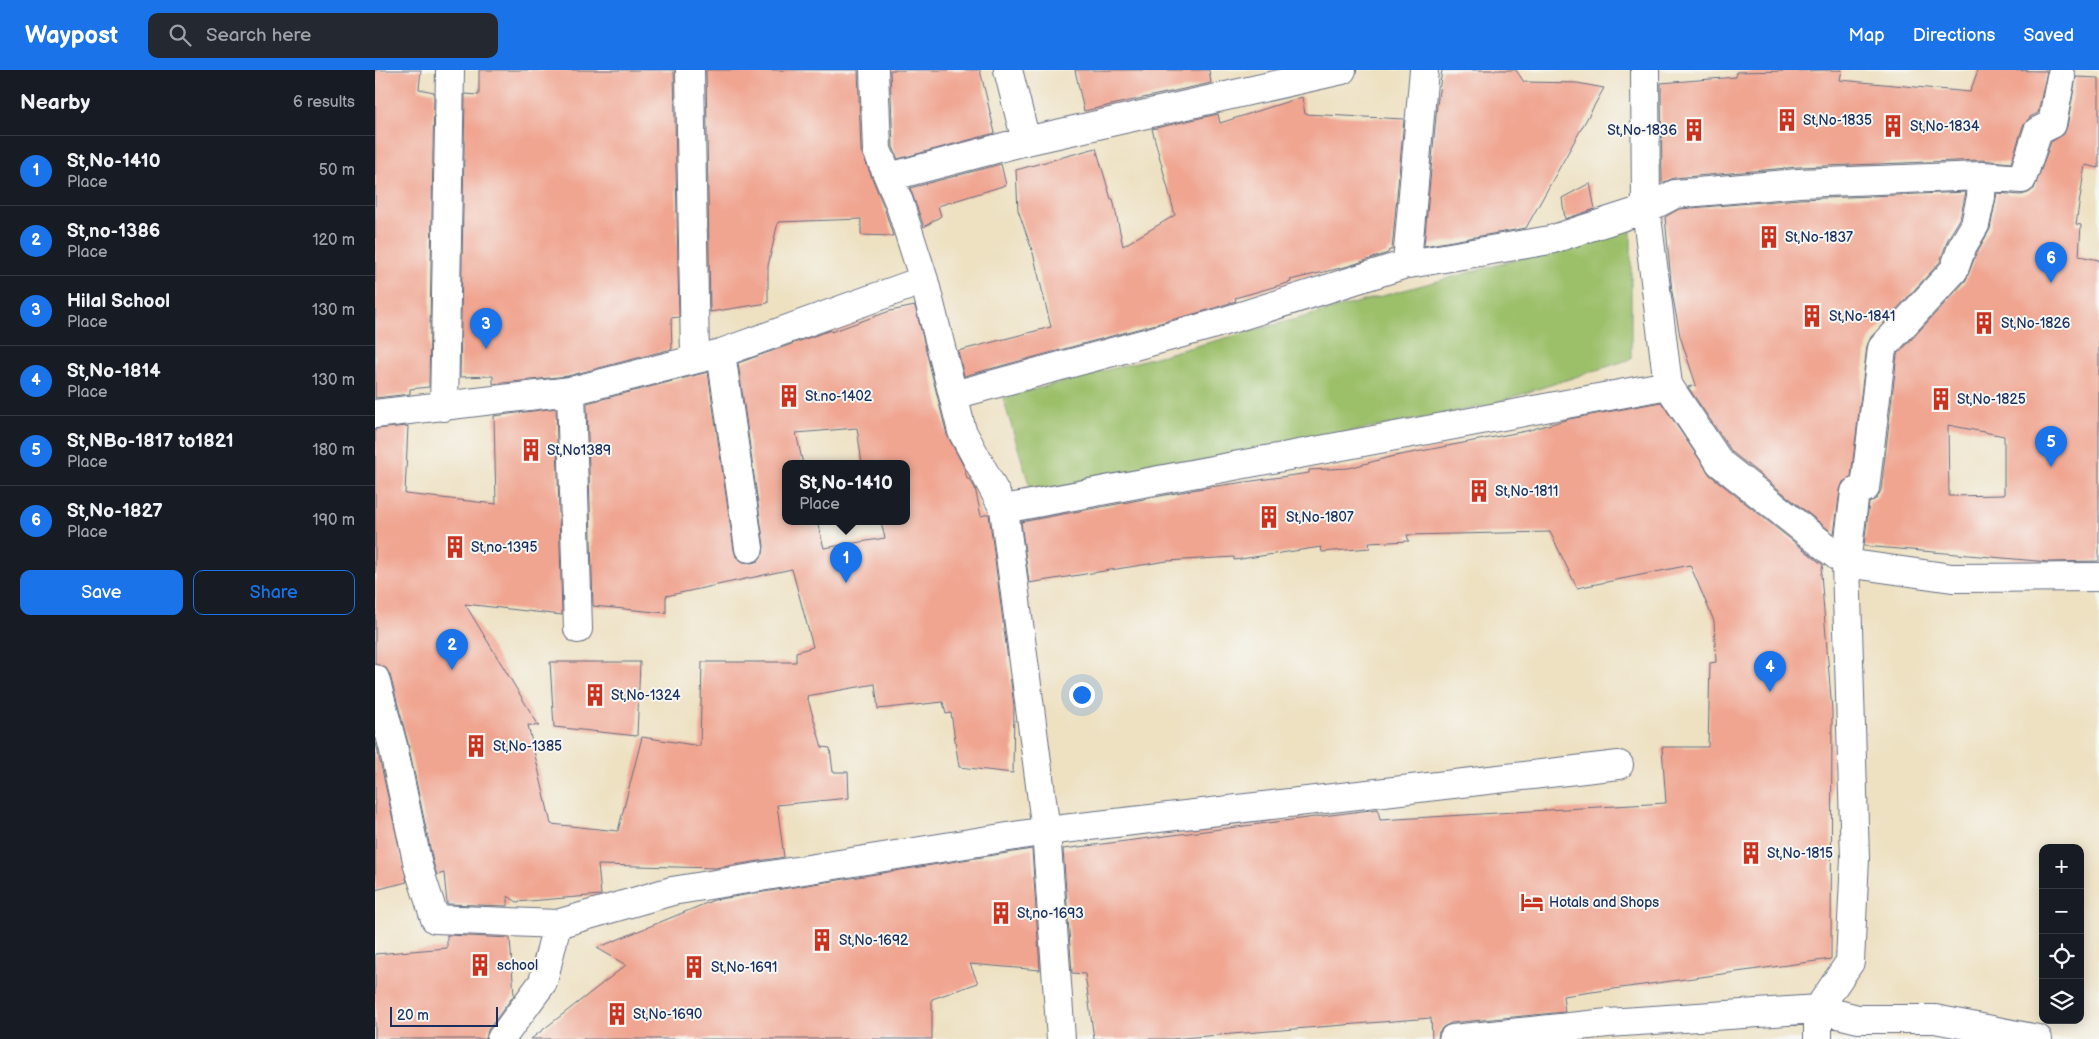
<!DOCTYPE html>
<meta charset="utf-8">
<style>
body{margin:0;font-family:"Balsamiq Sans",sans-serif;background:#242831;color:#f1f3f6}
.controls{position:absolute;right:15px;bottom:15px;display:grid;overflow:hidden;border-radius:10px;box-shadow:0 2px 12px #0003}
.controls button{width:45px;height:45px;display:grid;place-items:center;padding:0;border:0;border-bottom:1px solid #363941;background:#171b24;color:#f1f3f6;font:25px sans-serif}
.scale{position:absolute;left:15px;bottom:12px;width:108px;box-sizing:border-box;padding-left:5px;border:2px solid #1b2f5e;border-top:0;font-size:14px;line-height:18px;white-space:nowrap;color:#1b2f5e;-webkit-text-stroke:4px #f6f6f2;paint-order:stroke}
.you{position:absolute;left:706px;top:624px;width:18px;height:18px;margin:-12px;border:4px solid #fff;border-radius:50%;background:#1a73e8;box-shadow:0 0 0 8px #1a73e833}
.badge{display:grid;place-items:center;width:32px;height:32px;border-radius:50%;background:#1a73e8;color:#fff;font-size:16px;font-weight:700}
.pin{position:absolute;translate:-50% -41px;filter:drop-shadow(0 1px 2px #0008)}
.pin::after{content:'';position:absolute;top:26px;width:18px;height:15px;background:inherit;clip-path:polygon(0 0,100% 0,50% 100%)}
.popup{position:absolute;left:407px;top:390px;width:128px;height:65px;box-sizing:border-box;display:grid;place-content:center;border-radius:10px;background:#171b24;filter:drop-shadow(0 1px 4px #0005);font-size:16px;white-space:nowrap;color:#9ea1a6}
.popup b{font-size:19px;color:#f1f3f6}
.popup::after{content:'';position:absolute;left:50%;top:100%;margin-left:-10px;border:10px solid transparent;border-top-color:#171b24}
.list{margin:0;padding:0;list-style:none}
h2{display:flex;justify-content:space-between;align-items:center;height:65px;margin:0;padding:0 20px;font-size:21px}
h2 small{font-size:16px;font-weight:400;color:#9ea1a6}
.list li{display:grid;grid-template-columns:32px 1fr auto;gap:15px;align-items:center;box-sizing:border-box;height:70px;padding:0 20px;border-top:1px solid #363941}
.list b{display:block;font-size:19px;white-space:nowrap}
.list p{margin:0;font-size:16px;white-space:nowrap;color:#9ea1a6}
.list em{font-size:16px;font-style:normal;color:#9ea1a6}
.actions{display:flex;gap:10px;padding:15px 20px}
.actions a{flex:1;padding:11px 0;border:1px solid #1a73e8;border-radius:10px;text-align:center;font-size:18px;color:#1a73e8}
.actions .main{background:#1a73e8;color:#fff}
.icon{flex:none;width:28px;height:28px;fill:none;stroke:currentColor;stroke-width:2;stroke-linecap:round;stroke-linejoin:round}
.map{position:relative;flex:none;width:1724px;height:969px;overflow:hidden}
header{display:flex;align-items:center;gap:30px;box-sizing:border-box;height:70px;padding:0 25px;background:#1a73e8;color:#fff}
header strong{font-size:24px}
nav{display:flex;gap:28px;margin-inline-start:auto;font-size:18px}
.search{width:350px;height:45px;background:#242831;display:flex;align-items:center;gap:12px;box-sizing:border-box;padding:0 18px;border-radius:10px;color:#9ea1a6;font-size:19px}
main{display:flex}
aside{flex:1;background:#171b24}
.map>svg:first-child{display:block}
.green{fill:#9cc06a;stroke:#5c7864}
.building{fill:#f0a591;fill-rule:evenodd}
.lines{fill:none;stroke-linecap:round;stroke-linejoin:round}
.minor-casing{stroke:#656d81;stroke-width:30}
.minor{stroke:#fff;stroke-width:28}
.labels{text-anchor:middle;stroke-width:4;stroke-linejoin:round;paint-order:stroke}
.poi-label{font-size:14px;fill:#1b2f5e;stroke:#f6f6f2;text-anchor:start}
</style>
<header>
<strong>Waypost</strong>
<div class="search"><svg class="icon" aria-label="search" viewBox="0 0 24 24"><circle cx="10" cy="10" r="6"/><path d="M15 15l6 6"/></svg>Search here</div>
<nav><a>Map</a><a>Directions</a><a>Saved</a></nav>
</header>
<main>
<aside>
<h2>Nearby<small>6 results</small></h2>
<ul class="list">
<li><span class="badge">1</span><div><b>St,No-1410</b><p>Place</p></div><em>50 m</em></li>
<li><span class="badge">2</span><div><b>St,no-1386</b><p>Place</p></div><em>120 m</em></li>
<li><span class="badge">3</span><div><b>Hilal School</b><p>Place</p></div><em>130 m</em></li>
<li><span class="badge">4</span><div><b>St,No-1814</b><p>Place</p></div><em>130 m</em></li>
<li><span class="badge">5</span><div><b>St,NBo-1817 to1821</b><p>Place</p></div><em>180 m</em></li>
<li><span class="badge">6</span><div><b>St,No-1827</b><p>Place</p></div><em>190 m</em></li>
</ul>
<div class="actions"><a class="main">Save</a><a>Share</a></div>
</aside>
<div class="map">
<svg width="1724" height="969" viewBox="0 0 1724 969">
<rect width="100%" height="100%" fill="#f6f6f2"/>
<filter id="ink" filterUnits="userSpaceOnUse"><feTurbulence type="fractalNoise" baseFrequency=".02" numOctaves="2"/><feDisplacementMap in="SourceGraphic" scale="10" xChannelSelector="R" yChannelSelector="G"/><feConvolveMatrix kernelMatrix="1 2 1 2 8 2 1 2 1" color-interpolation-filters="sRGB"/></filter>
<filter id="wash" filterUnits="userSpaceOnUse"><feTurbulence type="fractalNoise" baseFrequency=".0096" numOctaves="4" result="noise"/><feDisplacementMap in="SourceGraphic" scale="20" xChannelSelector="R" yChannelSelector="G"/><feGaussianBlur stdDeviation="1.12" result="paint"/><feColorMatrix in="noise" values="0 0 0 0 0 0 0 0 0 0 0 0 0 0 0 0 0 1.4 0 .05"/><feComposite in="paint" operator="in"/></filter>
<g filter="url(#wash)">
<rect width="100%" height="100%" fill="#eee1c2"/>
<path class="green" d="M1256 159V289L1110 336 657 424 628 328Z"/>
<g id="blocks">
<path class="building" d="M0 0H46L44 19 59 22 54 317 35 319V324L0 328Z
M104 0H299L304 247 296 248 297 279 193 306 118 314V306L85 307 90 24 104 25Z
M331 0H483L486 81 509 137 518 166 486 165V149L403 152 393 196V233L335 242Z
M515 0H605L620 63 523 89 518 77Z
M700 0H834L836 13 709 41Z
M1067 0H1141L1149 12 1202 13 1229 18 1151 158 1049 176 1062 35Z
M1467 0 1465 10 1595 22 1603 0 1672 1 1663 43 1655 47 1648 56 1636 93 1606 90 1423 97 1299 108 1287 113 1286 13 1361 7V2Z
M1701 7 1724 8V98L1710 95 1701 154 1706 155 1704 186 1724 190V491L1674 492 1489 476 1494 433 1502 428 1506 420 1522 285 1591 210 1601 184 1615 159 1622 123 1646 125 1653 123 1659 119 1676 72 1689 64 1692 57ZM1573 355 1629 366V425L1574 426Z
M927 27 930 44 1029 49 1017 180H1014L1013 183 974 196 915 210 916 212 860 228 861 231 833 240 589 306 583 281 676 257 658 183 643 140 641 100 721 78 736 129H738L748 176 800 145 777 59 843 44 845 53Z
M626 94 631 115 563 136 566 146 549 157 535 118Z
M1215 113 1220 139 1190 149 1187 128Z
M1591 122 1585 149 1573 169 1565 192 1496 267 1492 276 1476 407 1468 412 1465 420 1459 464 1357 382 1313 317 1321 315 1305 266 1297 222 1290 147 1304 139 1425 129Z
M540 236 572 365 589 397 592 409H595L600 418 606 446 614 444 639 636 638 703 584 697 576 643 571 644 568 632 503 639 500 614 432 626 447 677 455 678 458 702H473L474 728 402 735 409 787 340 798 223 795 226 825 142 832 133 826V836L72 834 69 803 62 805 58 792 33 673 15 605 11 598 0 594V359L33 356 30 424 121 434 119 346 181 338 187 545 90 534 164 656 153 655 176 754 243 761 267 667 325 676 327 592H421V582L438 577 417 499 291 526V543L218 536 212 333 333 302 359 480 361 487 368 492 377 493 383 491 388 484 389 476 363 293 456 260V262L515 241ZM482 358 487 394H531V452H506L510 468 449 478 442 452H411V394H428L421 363Z
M1286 332 1335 405 1448 495 1446 504 1457 641 1456 889 1188 926 1190 942 1076 953 1068 957 1064 962 1063 969H1057L1056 948 795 969H719L710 904 697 903 688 779 1003 739 1005 750 1291 733 1287 677H1333L1335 593 1341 592 1339 551 1315 495 1202 518 1175 462 1032 465 1034 471 994 473 995 478 947 482 946 477 859 490V487L792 491 654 513 646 452 828 418 934 403V400L974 398 1015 387 1151 361 1194 349Z
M175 592H265L262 666 179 657Z
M0 669 32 812 0 820Z
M657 779 665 900 595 894 603 913 557 929V969H156L251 895 222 878 339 830Z
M72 865 135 868 139 925 113 960 111 969H0V884L72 878Z"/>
</g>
</g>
<g filter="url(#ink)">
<use href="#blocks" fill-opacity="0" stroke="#656d81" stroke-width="1"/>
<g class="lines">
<defs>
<path id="minor" d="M315 0 320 288
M499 0 502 80 524 132 549 210 587 361 629 439 671 761 686 969
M633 0 651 71
M1270 0 1271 139 1293 315 1345 393 1471 493 1577 508 1724 507
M514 107 651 71 967 0
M1028 195 1032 192 1049 0
M346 283 374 478
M196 321 203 559
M579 325 837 255 1028 195 1175 170 1271 139 1300 124 1424 113 1607 106
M69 337 75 0
M0 344 196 321 346 283 549 210
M629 439 1293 315
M0 609 18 676 43 796 60 849 182 854 168 912 126 969
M182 854 297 821 671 761 1244 695
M1078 969 1233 953 1443 939 1483 949H1560L1663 969
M1443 969V939L1475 892 1480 788 1471 493 1480 422 1490 418 1507 278 1579 200 1587 177 1600 155 1606 127 1607 106 1647 109 1663 61 1677 54 1686 7"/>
</defs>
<use href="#minor" class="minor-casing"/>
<use href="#minor" class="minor"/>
</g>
</g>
<defs>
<symbol id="building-bare" viewBox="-9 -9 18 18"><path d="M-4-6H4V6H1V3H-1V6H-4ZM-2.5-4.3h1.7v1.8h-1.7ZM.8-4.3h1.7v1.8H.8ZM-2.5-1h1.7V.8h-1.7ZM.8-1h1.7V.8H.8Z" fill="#c8321e" stroke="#f6f6f2" stroke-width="2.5" paint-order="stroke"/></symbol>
<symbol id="hotel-bare" viewBox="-9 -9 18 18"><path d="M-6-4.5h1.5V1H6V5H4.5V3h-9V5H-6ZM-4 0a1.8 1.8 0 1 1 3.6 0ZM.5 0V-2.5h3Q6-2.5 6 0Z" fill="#c8321e" stroke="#f6f6f2" stroke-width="2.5" paint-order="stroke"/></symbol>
</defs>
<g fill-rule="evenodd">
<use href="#building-bare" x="1396" y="34" width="32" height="32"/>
<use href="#building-bare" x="1502" y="40" width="32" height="32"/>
<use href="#building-bare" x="1303" y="44" width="32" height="32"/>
<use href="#building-bare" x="1378" y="151" width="32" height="32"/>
<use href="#building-bare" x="1421" y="230" width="32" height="32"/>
<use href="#building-bare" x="1593" y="237" width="32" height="32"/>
<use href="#building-bare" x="398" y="310" width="32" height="32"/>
<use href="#building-bare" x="1550" y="313" width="32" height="32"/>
<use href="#building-bare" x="140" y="364" width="32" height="32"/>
<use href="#building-bare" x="1088" y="405" width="32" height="32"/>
<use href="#building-bare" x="878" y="431" width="32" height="32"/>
<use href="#building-bare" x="64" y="461" width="32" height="32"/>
<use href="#building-bare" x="204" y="609" width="32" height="32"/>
<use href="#building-bare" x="85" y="660" width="32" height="32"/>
<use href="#building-bare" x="1360" y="767" width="32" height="32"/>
<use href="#hotel-bare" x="1141" y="816" width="32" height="32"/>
<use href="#building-bare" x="610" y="827" width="32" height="32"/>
<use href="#building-bare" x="431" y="854" width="32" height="32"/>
<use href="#building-bare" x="89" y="879" width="32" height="32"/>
<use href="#building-bare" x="303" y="881" width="32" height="32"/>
<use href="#building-bare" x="226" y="928" width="32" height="32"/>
</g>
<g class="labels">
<g class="poi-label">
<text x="1428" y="55">St,No-1835</text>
<text x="1535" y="61">St,No-1834</text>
<text x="1302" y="65" text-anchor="end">St,No-1836</text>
<text x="1410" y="172">St,No-1837</text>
<text x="1454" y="251">St,No-1841</text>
<text x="1626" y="258">St,No-1826</text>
<text x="430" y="331">St.no-1402</text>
<text x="1582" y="334">St,No-1825</text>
<text x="172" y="385">St,No1389</text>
<text x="1120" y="426">St,No-1811</text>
<text x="911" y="452">St,No-1807</text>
<text x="96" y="482">St,no-1395</text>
<text x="236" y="630">St,No-1324</text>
<text x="118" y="681">St,No-1385</text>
<text x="1392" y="788">St,No-1815</text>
<text x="1174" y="837">Hotals and Shops</text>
<text x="642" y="848">St,no-1693</text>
<text x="464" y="875">St,No-1692</text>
<text x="122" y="900">school</text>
<text x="336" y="902">St,No-1691</text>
<text x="258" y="949">St,No-1690</text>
</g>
</g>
</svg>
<div class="controls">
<button>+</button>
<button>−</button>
<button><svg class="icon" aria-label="locate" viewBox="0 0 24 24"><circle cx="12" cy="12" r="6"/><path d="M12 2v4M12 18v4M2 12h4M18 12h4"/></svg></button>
<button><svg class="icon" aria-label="layers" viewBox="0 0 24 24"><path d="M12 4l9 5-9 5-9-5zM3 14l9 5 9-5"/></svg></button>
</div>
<div class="scale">20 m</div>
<div class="you"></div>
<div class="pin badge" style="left:471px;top:513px">1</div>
<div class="popup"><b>St,No-1410</b>Place</div>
<div class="pin badge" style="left:77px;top:600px">2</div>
<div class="pin badge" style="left:111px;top:279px">3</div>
<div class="pin badge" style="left:1395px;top:622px">4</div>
<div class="pin badge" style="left:1676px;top:397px">5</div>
<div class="pin badge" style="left:1676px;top:213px">6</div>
</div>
</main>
